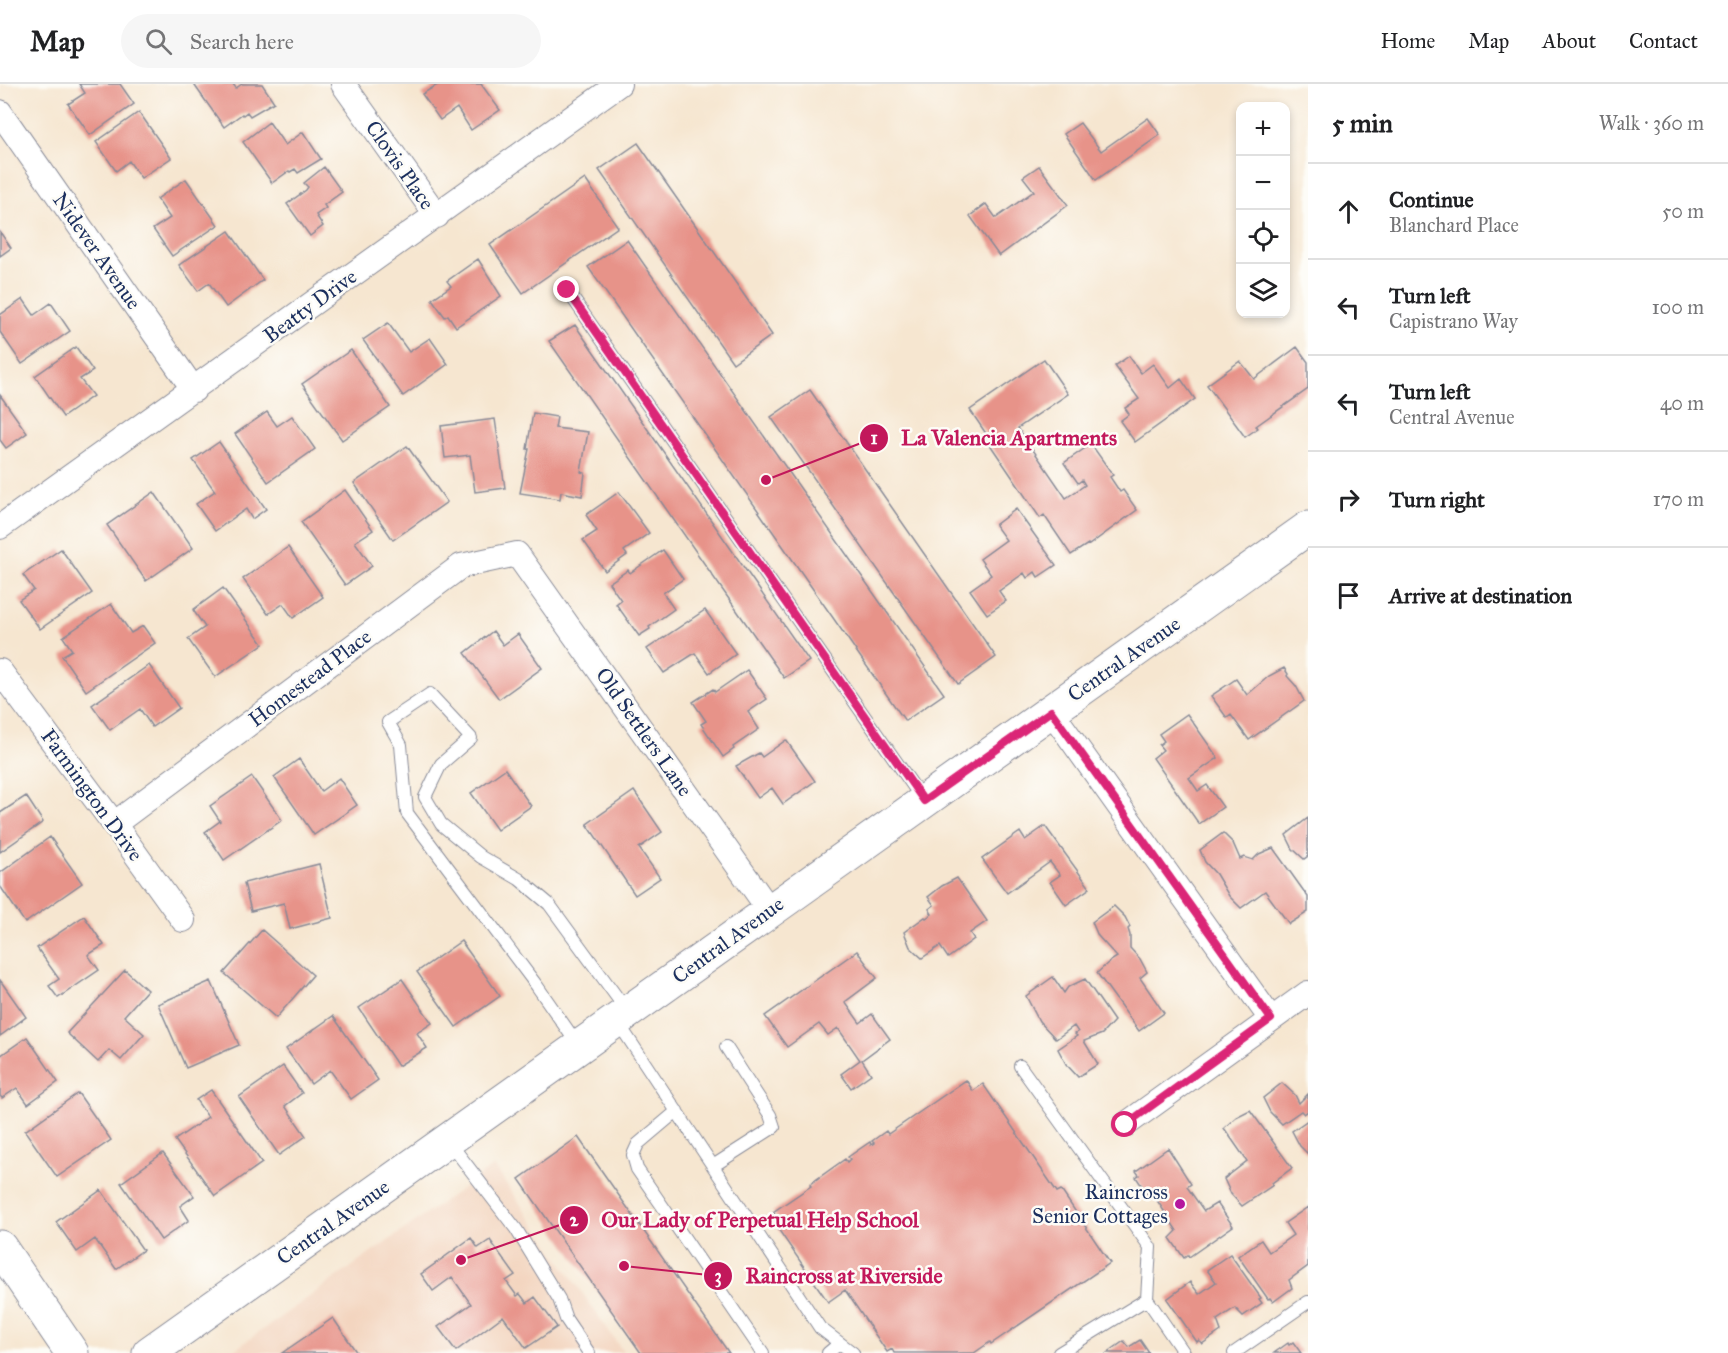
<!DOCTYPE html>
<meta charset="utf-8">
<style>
body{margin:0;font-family:"IM FELL Great Primer",serif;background:#f6f6f6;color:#202124}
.controls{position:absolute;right:18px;top:18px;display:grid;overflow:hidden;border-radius:12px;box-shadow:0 3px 9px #0003}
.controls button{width:54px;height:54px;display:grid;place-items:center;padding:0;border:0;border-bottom:2px solid #e0e0e0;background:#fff;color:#202124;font:30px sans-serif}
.stop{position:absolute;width:18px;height:18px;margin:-14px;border:4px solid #db2777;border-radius:50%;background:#fff}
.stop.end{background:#db2777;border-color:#fff;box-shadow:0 2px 6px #0008}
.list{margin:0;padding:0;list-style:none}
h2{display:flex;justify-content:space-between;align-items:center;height:78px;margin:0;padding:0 24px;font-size:26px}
h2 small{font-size:20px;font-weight:400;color:#757577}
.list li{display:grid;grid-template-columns:39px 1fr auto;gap:18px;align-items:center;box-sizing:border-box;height:96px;padding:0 24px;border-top:2px solid #e0e0e0}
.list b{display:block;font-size:22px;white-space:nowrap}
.list p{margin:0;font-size:20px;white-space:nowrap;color:#757577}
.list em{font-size:20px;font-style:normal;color:#757577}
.icon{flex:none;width:33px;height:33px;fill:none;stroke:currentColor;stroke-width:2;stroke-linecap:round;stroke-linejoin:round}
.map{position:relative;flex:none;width:1308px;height:1269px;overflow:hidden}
header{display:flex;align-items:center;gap:36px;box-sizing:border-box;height:84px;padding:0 30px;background:#fff;border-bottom:2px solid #e0e0e0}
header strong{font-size:28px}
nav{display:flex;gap:33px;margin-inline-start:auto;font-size:21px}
.search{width:420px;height:54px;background:#f6f6f6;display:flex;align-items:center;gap:15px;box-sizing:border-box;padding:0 21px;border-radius:33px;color:#757577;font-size:22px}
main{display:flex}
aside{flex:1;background:#fff}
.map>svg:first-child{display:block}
.built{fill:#f3d4be}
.building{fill:#e79389}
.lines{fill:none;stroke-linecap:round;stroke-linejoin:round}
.lane-casing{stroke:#888a97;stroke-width:14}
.street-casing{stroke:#888a97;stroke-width:26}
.secondary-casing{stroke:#888a97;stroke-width:35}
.lane{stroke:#fff;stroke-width:12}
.street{stroke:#fff;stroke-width:24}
.secondary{stroke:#fff;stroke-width:33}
.route{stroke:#db2777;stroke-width:8}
.poi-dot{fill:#b5179e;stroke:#fdfcf7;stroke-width:2}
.labels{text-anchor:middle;stroke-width:5;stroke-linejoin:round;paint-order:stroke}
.street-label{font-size:21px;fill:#1b2f5e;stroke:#fdfcf7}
.poi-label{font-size:21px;fill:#1b2f5e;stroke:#fdfcf7;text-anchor:end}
.leader{fill:none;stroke:#c2185b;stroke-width:2}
.callout-dot{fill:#c2185b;stroke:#fdfcf7;stroke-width:2}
.mark-label{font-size:18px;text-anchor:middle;font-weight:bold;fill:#fff}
.callout-label{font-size:22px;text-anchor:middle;font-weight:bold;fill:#c2185b;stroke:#fdfcf7;stroke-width:5;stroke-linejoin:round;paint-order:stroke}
</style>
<header>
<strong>Map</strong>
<div class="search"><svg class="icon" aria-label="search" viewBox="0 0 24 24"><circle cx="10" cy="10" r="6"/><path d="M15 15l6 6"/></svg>Search here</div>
<nav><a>Home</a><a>Map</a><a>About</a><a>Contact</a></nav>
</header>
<main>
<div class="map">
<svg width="1308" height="1269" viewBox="0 0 1308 1269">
<rect width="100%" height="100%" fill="#fdfcf7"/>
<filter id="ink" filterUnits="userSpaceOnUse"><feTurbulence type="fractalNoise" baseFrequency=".0167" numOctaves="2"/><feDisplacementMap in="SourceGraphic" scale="12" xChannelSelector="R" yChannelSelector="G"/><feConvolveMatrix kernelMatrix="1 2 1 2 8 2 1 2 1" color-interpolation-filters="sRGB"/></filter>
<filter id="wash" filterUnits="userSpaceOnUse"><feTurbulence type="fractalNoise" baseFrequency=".008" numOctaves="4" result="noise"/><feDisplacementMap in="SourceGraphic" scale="24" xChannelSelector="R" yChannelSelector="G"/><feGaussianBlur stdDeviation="1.35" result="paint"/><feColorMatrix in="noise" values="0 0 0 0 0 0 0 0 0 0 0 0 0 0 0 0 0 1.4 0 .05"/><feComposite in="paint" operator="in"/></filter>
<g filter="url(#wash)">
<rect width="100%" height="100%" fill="#f6e6d0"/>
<path class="built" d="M494 1082 624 1269H230Z"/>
<g id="blocks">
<path class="building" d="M79 0H120L134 20 90 51 68 20 85 9Z
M197 0H233L236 4 242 0H262L274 18 250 32 247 28 243 31 242 30 224 43 195 2Z
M439 0H481L500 26 471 46 457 24 440 36 422 10Z
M139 28 171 74 141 94 129 77 116 87 96 58Z
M1148 34 1160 51 1096 96 1064 50 1080 39 1101 67Z
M269 38 285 61 303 48 321 75 298 89 295 85 290 88 289 87 272 99 243 58Z
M638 59 772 251 733 279 599 86Z
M1039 82 1068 121 999 172 970 132 986 120 996 134 1034 107 1023 93Z
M324 83 342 108 324 121 326 124 316 131 323 142 310 152 287 120 306 106 308 103 304 99Z
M186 95 218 141 172 172 153 145 170 134 157 115Z
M585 95 618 143 523 209 490 161Z
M229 147 263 196 226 223 209 199 198 207 179 181Z
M0 148 11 164 0 172Z
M627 156 944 610 905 637 588 183Z
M478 175 501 212 456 243 448 231 445 233 432 215 451 202 447 197Z
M23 215 34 231 51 219 70 247 22 280 0 248V231Z
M388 239 409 268 430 254 448 280 403 312 363 256Z
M575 241 809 577 784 594 549 257Z
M76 263 93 287 80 295 93 312 63 333 35 292Z
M1297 263 1308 278V305L1256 342 1258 344 1245 353 1207 301 1240 277 1254 295Z
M351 266 390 323 342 356 302 300Z
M1129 272 1141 289 1153 280 1170 304 1181 295 1195 315 1135 358 1120 337 1129 330 1125 324 1139 315 1115 282Z
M1044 275 1068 310 1018 344 1066 414 1085 401 1082 396 1078 399 1064 379 1091 360 1113 391 1110 393 1120 408 1123 406 1137 426 1089 461 1088 460 1071 471 1044 431 1040 434 989 359 991 357 970 326Z
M810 306 996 573 958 600 771 333Z
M0 311 27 349 6 364 0 356Z
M267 328 277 342 292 332 315 365 268 398 235 350Z
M533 329 557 333 555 344 588 348 581 388 585 389 582 412 561 408 560 415 520 409 529 365H527Z
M495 335 505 404 475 408 470 371 445 374 441 342Z
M219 358 266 425 252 435 246 425 215 447 196 420 215 407 193 376Z
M407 362 447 418 393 456 354 399Z
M345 406 373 446 355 458 372 482 345 501 301 438Z
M154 408 193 464 146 497 107 441Z
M619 408 649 449 624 467 627 471 605 487 583 456 597 447 586 431Z
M1016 425 1056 481 1038 493 1035 488 1027 494 1024 489 999 507 1006 517 987 530 970 506 991 491 980 475 1006 456 995 441Z
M288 463 323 513 293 534 283 520 268 530 243 495Z
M61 465 92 509 40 545 19 516 34 506 23 491Z
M663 466 683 495 663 509 674 525 649 543 650 545 639 552 616 520 621 516 609 499 628 486 630 489Z
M223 504 263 560 215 593 188 555 205 543 193 526Z
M111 520 131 549 143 542 155 559 86 607 62 572 72 566 63 553Z
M705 526 736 570 709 589 695 569 664 589 647 565Z
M493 547 503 561 518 550 542 584 499 615 465 569Z
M149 581 179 624 152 643 140 625 110 646 92 621Z
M1284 584 1288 590 1287 592 1296 602 1304 617 1249 656 1231 631 1227 634 1211 612 1236 595 1247 611 1269 592Z
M747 586 767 615 748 628 759 645 733 663 734 665 723 673 701 640 706 637 693 618 713 605 715 608Z
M1187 630 1218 674 1189 694 1198 707 1207 701 1223 723 1199 740 1153 674 1163 666 1159 661 1164 657 1159 650Z
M786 656 815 697 783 720 772 704 758 714 736 682 759 669 762 673Z
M299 675 321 707 339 694 357 721 314 751 274 693Z
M505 685 531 722 497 746 471 709Z
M252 693 282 736 224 776 205 748 220 737 210 722Z
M634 707 662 748 639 764 660 794 635 811 587 740Z
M26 712 43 738 0 768V729Z
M1308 734V772L1304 775 1293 765 1286 751Z
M1045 742 1090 804 1066 821 1050 798 1060 791 1050 778 1007 809 982 775 1020 748 1025 756Z
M1223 749 1233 759 1240 775 1244 773 1253 776 1259 770 1273 764 1308 813V828L1289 840 1265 807 1241 824 1229 812 1216 790 1205 778 1200 766Z
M50 753 82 799 25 839 0 802V789Z
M319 780 332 834 290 845 284 819 251 827 244 799Z
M957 794 987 837 970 849 974 855 948 874 940 862 922 874 910 863 904 848 925 833 926 834 932 830 929 825 934 821 928 813 942 802Z
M1114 822 1125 833 1130 843 1128 845 1130 851V864L1140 875 1147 888 1140 894 1164 929 1139 947 1097 889 1109 878 1117 873 1098 852 1092 838Z
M84 832 104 861 88 871 99 886 58 914 49 902 59 895 37 864Z
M262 846 313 891 276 934 224 889Z
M461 857 500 912 456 943 417 888Z
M857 867 877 894 845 918 860 939 872 930 890 955 862 976 871 990 851 1004 841 990 860 976 838 944 828 951 819 940 787 963 765 932Z
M125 886 147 906 124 932 144 950 121 976 109 966 98 978 67 949Z
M1053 893 1064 909 1068 903 1085 895 1114 937 1102 950 1084 957 1098 980 1078 993 1066 980 1058 965 1077 952 1075 950 1078 948 1074 942 1056 955 1039 937 1026 912Z
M402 895 432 939 417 949 427 964 398 982 359 924Z
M0 896 26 933 0 952Z
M211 897 239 961 186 984 158 920Z
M333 932 378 996 351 1015 330 986 311 1000 286 965Z
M27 953 58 998 28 1020 17 1004 2 1014 0 1012V972Z
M283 982 302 1009 285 1022 306 1052 279 1071 239 1013Z
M966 996 973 1007 983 1000 1057 1108 1061 1106 1110 1179 991 1260 990 1258 974 1269H894L892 1265 887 1268 845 1206 828 1218 776 1142 780 1139 773 1128 811 1102 810 1100 845 1075 847 1078 850 1075 848 1073 870 1058 871 1061 874 1059 872 1057 886 1047 888 1050Z
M1282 999 1295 1011 1299 1019 1308 1010V1027L1304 1030 1301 1027 1282 1040 1270 1028 1263 1014Z
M211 1006 262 1079 215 1112 175 1056 208 1033 196 1016Z
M78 1009 111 1056 57 1093 25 1047Z
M1250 1026 1292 1084 1272 1099 1273 1101 1242 1122 1231 1110 1224 1095 1247 1077 1224 1044 1236 1033Z
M1308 1036V1070L1300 1062 1292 1047Z
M578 1053 729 1269H641L519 1095Z
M1168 1064 1191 1100 1187 1103 1204 1127 1217 1119 1233 1142 1189 1173 1188 1171 1184 1174 1170 1154 1177 1147 1153 1110 1149 1113 1136 1093 1139 1091 1136 1087Z
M163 1069 194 1112 180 1122 189 1136 161 1156 121 1099Z
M101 1106 143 1166 116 1185 95 1155 77 1168 56 1138Z
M1308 1123V1182L1289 1196 1292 1204 1273 1218 1270 1214 1268 1215 1238 1172 1261 1156 1269 1168 1293 1151 1285 1139Z
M471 1154 478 1164 490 1156 515 1191 506 1197 517 1212 520 1210 527 1219 535 1213 557 1243 526 1264 503 1232 456 1267 438 1243 471 1220 452 1193 433 1207 421 1190Z
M1230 1170 1261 1214 1259 1215 1262 1219 1243 1232 1235 1224 1217 1236 1221 1247 1202 1260 1199 1256 1197 1258 1167 1215 1190 1198 1199 1210 1216 1198 1207 1186Z
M333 1234 357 1269H282Z
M1140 1256 1149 1269H1107L1124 1257 1129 1263Z
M1293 1258 1301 1269H1274L1288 1259 1289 1261Z"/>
</g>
</g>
<g filter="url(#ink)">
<use href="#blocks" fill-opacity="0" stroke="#888a97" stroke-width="1.5"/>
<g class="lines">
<defs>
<path id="lane" d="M567 206 923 716
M617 937 820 1244 853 1269
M578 961 537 902 407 729 401 661 388 638 430 610 471 654 441 680 425 713 441 740 481 773 519 795 549 820 627 927
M1020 982 1150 1163 1147 1215
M677 1027 638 1060 633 1071 637 1085 763 1269
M449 1058 516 1145 559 1215 566 1235 589 1269
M713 1082 774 1043 770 1031 726 963
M828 1269 840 1259
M1059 1269 1147 1215 1184 1269
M1234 1269 1308 1218"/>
<path id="street" d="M343 0 437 132
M0 28 194 306
M0 443 619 0
M0 587 114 740 183 836
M1051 627 1271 935
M114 740 461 482 517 470 770 827
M1125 1041 1308 909"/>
<path id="secondary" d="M0 1163 72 1269
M149 1269 1308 444"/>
</defs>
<use href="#lane" class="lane-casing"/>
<use href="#street" class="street-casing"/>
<use href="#secondary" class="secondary-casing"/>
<use href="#lane" class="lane"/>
<use href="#street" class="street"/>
<use href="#secondary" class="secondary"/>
</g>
</g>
<g class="lines" filter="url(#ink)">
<path class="route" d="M567 206 924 717 1051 627 1271 935 1125 1041"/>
</g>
<circle class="poi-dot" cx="1180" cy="1120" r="6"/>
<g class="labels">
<g class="street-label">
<text transform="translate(400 81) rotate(55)" y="7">Clovis Place</text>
<text transform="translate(97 167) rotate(55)" y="7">Nidever Avenue</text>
<text transform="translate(310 222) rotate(-36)" y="7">Beatty Drive</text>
<text transform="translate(1124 575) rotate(-35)" y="7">Central Avenue</text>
<text transform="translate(310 594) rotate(-37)" y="7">Homestead Place</text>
<text transform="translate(644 648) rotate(55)" y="7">Old Settlers Lane</text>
<text transform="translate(92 711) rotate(54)" y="7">Farmington Drive</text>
<text transform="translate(728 856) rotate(-36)" y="7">Central Avenue</text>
<text transform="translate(333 1138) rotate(-35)" y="7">Central Avenue</text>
</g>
<g class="poi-label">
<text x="1168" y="1115">Raincross<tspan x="1168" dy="24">Senior Cottages</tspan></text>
</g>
</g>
<path class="leader" d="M766 396L874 354M461 1176L574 1136M624 1182L718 1192"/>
<g class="callout-dot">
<circle cx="766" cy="396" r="6"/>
<circle cx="461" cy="1176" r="6"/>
<circle cx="624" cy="1182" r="6"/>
<circle cx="874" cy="354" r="15"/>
<circle cx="574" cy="1136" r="15"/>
<circle cx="718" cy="1192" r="15"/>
</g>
<g class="mark-label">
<text x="874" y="360">1</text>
<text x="574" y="1142">2</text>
<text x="718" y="1198">3</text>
</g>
<g class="callout-label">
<text x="1009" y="361">La Valencia Apartments</text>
<text x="760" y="1143">Our Lady of Perpetual Help School</text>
<text x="844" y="1199">Raincross at Riverside</text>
</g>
</svg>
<div class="controls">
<button>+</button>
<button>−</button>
<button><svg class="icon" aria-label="locate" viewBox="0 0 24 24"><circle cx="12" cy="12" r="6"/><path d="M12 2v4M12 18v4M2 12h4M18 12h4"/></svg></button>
<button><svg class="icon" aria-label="layers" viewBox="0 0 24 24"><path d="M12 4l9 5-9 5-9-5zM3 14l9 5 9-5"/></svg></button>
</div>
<div class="stop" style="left:1125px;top:1041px"></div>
<div class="stop end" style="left:567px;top:206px"></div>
</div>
<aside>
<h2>5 min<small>Walk · 360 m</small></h2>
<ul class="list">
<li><svg class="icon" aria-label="ahead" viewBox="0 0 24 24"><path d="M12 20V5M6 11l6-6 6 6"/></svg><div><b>Continue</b><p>Blanchard Place</p></div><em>50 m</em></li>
<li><svg class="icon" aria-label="left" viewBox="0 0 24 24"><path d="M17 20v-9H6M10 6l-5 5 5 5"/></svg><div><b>Turn left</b><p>Capistrano Way</p></div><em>100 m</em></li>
<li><svg class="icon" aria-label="left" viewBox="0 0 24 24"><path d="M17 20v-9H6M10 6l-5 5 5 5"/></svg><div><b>Turn left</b><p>Central Avenue</p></div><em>40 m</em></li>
<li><svg class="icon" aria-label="right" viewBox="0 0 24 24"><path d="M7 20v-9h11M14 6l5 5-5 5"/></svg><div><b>Turn right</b></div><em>170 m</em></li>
<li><svg class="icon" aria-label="arrive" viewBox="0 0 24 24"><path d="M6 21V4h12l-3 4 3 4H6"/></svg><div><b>Arrive at destination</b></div></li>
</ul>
</aside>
</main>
